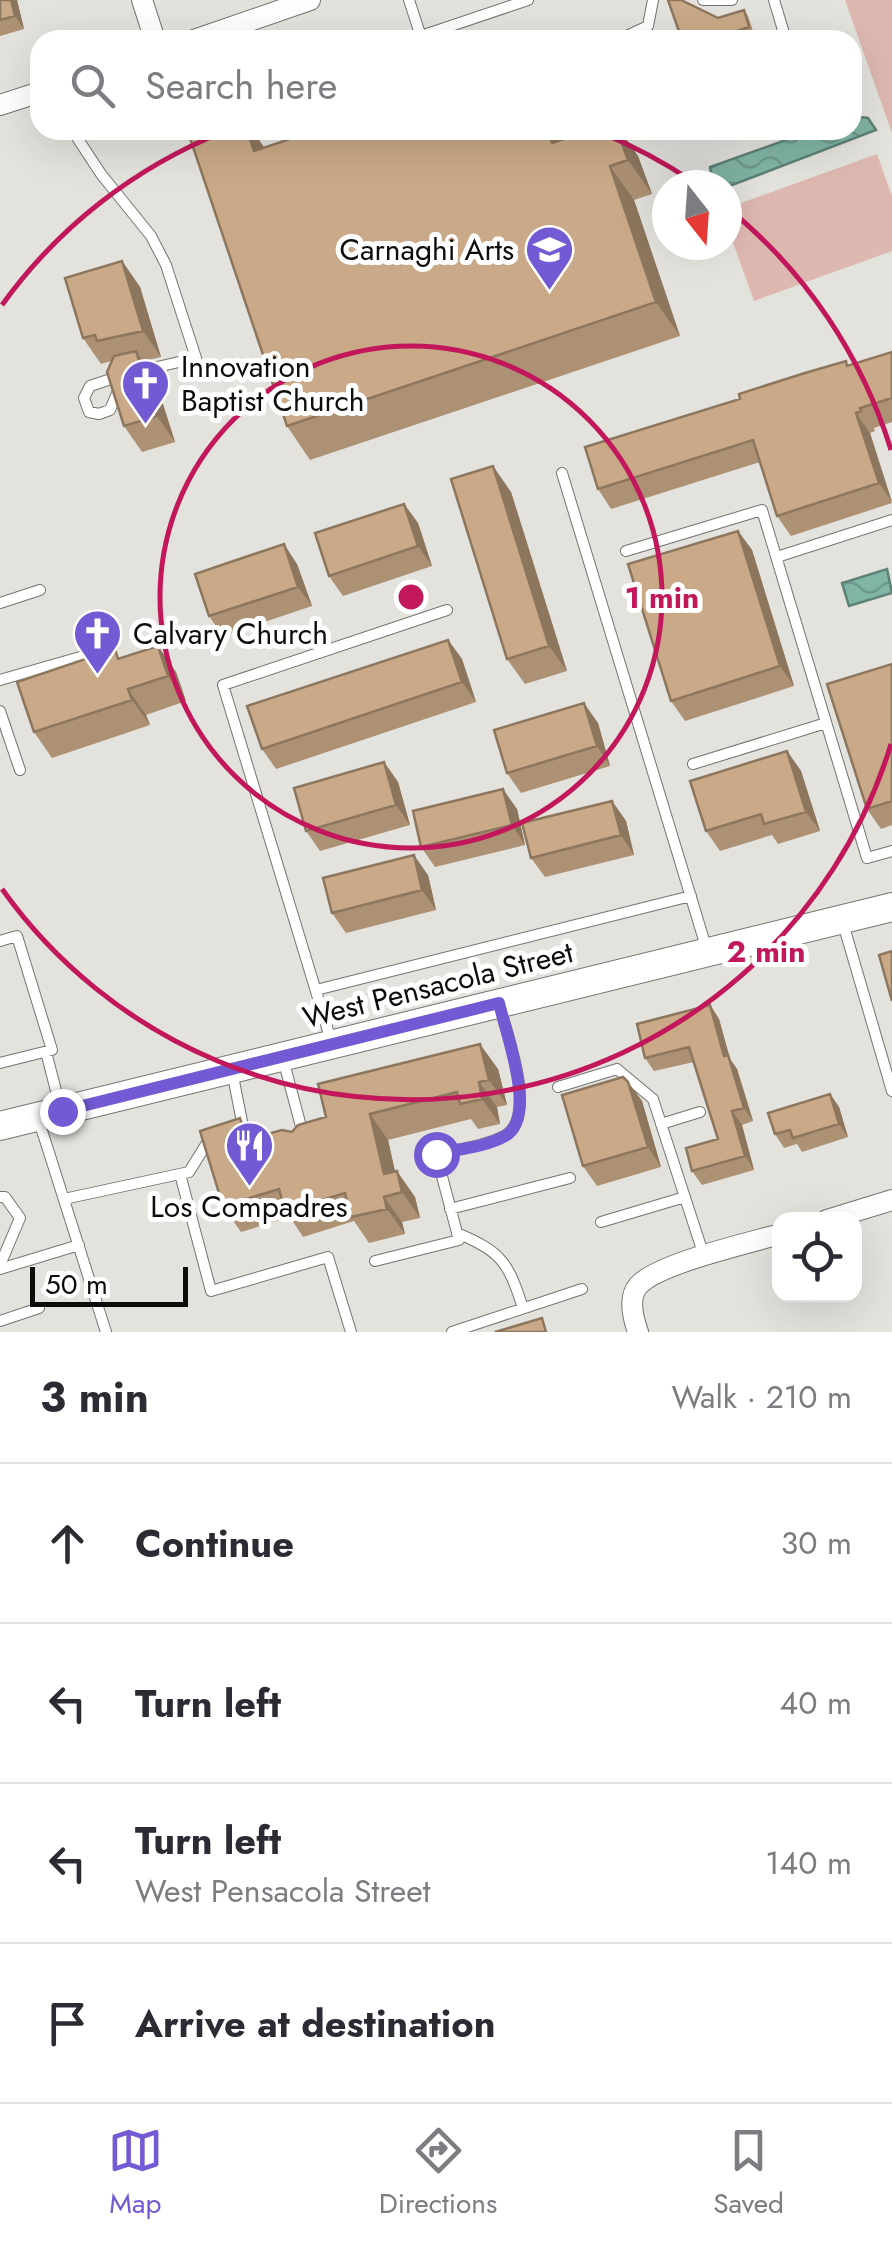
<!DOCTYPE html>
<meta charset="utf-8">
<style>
body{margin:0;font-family:Jost,sans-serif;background:#f2f2f3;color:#2b2b33}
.controls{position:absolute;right:30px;bottom:30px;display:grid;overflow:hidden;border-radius:20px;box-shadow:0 10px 40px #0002}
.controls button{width:90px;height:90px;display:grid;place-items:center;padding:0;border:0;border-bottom:2px solid #e1e1e2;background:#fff;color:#2b2b33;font:50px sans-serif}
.compass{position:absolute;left:652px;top:170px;width:90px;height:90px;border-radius:50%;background:#fff;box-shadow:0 10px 40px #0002;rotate:163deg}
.scale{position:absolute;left:30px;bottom:25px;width:158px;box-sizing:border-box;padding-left:10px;border:5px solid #0c0c0a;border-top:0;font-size:28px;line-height:35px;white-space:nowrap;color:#0c0c0a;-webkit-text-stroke:8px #fff;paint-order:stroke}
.stop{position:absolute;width:30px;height:30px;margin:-22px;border:8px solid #7359d3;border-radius:50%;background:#fff}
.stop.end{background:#7359d3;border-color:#fff;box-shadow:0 2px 10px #0008}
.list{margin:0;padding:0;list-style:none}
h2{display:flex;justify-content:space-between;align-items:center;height:130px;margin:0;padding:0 40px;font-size:42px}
h2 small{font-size:32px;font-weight:400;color:#7c7c81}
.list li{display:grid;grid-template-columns:65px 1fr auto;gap:30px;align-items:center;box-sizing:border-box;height:160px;padding:0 40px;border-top:2px solid #e1e1e2}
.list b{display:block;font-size:38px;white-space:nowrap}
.list p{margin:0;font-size:32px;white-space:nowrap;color:#7c7c81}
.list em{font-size:32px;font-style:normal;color:#7c7c81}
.icon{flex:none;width:55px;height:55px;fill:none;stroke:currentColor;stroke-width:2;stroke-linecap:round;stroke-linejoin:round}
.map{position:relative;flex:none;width:892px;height:1332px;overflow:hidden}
.search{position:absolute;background:#fff;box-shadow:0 10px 40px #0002;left:30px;right:30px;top:30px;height:110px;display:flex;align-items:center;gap:25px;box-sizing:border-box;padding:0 35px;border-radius:30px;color:#7c7c81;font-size:38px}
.sheet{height:770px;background:#fff}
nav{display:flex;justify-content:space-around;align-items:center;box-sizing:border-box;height:140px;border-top:2px solid #e1e1e2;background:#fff;font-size:28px;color:#7c7c81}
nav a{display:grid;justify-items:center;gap:5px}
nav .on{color:#7359d3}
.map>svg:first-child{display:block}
.pitch{fill:#ddb8b0}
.water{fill:url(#water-waves);stroke:#5e8276;stroke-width:2.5}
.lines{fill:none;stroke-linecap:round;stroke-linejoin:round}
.lane-casing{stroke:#74736f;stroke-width:12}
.street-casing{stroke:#74736f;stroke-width:22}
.secondary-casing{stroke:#74736f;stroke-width:30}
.lane{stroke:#fff;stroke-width:10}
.street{stroke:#fff;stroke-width:20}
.secondary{stroke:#fff;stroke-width:28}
.wall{fill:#ad9174}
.shaded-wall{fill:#8d765e}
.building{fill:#c9a987;stroke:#8d765e;stroke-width:2.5}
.route{stroke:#7359d3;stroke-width:12}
.ring{fill:none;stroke:#c2185b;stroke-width:5}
.labels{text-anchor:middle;stroke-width:10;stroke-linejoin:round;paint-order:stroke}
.poi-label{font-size:30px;fill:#0c0c0a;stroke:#fff;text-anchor:start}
.street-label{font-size:30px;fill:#0c0c0a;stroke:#fff}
.centre{fill:#c2185b;stroke:#fff;stroke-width:5}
.ring-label{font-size:30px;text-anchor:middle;font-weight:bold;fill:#c2185b;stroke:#fff;stroke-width:10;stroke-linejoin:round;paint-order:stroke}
</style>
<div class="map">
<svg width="892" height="1332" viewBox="0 0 892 1332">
<defs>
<pattern id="water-waves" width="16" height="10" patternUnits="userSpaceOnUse" patternTransform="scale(2.5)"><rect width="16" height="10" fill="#81b5a5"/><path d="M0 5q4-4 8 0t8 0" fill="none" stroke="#6e9a8d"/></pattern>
</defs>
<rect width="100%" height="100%" fill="#e3e2dd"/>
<path class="pitch" d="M845 0H892V133Z
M877 154 892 196V251L754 301 727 226V208Z"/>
<path class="water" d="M852 116 868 118 876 130 727 187 713 183 710 167 814 130H852Z
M887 569 892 593 849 606 842 583Z"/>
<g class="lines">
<defs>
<path id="lane" d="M409 0 422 40
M703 0H732
M774 0 786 40
M421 36 528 0
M618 40 648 26 653 0
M72 130 101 174 151 236 166 265 196 358 136 372
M118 391 110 410 99 414 89 412 84 398 90 386 120 376
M562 473 707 950
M626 551 762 510 867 858 892 851
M777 557 892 520
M0 603 40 590
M0 680 105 650
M0 711 20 770
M693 764 826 723
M842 920 892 1091
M0 941 17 936 52 1050 0 1063
M316 990 691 896
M332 1044 223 685 447 610
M46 1052 61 1110
M283 1059 303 1134
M232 1071 244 1132
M558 1087 617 1069 653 1099 704 1256
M38 1118 106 1332
M661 1124 700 1112
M180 1174 211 1291 328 1257 351 1332
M0 1197H5L20 1218 0 1265
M64 1199 189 1172 207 1143 214 1141
M450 1209 570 1178
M601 1222 685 1197
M457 1233C502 1252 508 1262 523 1308
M375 1261 459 1240 436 1154C458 1149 485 1146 504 1136 539 1118 507 1034 499 1004
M0 1269 79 1245
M0 1321 39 1308
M452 1332 582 1289"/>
<path id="street" d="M142 0 155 40
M194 40 310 0
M0 105 40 92
M827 1220 892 1200
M638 1332C633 1318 628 1298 638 1286 656 1264 749 1243 780 1234"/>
<path id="secondary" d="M0 1126 892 907"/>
</defs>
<use href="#lane" class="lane-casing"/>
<use href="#street" class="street-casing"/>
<use href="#secondary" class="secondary-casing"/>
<use href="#lane" class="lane"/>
<use href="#street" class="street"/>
<use href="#secondary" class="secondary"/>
</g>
<path class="wall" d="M0 0H17L24 29 0 36Z
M744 10 748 16 754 34 735 40H682L718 18Z
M202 130H252L264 148 563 139 638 156 652 194 634 200 680 336 310 460 287 426Z
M122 261 140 287 161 357 144 361 154 376 175 442 142 452 124 426 112 362 111 361 101 364 83 338Z
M892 352V422L874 428 875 431 870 433 892 503 791 536 777 516 760 462 611 509 598 489 740 399Z
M511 492 567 671 525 684 507 659Z
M404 504 418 523 432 566 343 596 329 576Z
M738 531 752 550 794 686 685 721 671 701Z
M297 564 312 606 223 636 209 616Z
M448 640 462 659 476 702 276 769 262 749Z
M121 658 176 672 186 701 146 715 150 725 52 758 34 732Z
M892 664V825L881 829 867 809Z
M598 723 610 766 521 793 507 773Z
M787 751 801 771 820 831 778 844 772 835 720 851 706 831Z
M384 762 398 782 410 825 320 851 306 831Z
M612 801 626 821 634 855 545 877 531 858Z
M517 809 525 845 435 867 421 847Z
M428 875 436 910 346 933 332 913Z
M710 1005 719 1019 730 1059 737 1069 753 1121 742 1125 754 1170 702 1185 692 1171 718 1139 694 1062 654 1071 645 1058Z
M498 1069 507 1105 497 1107 500 1124 478 1129 471 1119 388 1140 395 1172 415 1197 420 1218 402 1222 405 1234 369 1243 354 1221 303 1237 290 1217 241 1232 223 1206 254 1138 292 1132Z
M628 1082 642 1101 661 1167 597 1186 583 1166Z
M830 1094 839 1107 848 1137 802 1152 797 1144 784 1148 775 1134Z"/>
<path class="shaded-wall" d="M11 0H17L24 29 15 16Z
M247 130H252L266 150 254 151Z
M546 130H560L563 139 552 143Z
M617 130H620L638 156 652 194 628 160Z
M610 166 634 200 680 336 656 302Z
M122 261 140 287 161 357 143 331Z
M136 351 154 376 175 442 157 416Z
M856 413 870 433 892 502 879 483Z
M493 466 511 492 567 671 549 646Z
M404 504 418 523 432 566 418 546Z
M738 531 752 550 794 686 780 666Z
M284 544 297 564 312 606 298 587Z
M448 640 462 659 476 702 462 682Z
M158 646 176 672 186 701 168 676Z
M128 689 146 715 150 725 132 700Z
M584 703 598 723 610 766 597 746Z
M787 751 801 771 820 831 806 812Z
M384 762 398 782 410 825 396 805Z
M503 789 517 809 525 845 512 825Z
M612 801 626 821 634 855 621 835Z
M414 855 428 875 436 910 422 890Z
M710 1005 719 1019 730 1059 737 1069 753 1121 744 1108 724 1056Z
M480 1044 498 1069 507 1105 489 1080Z
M479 1082 497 1107 500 1124 482 1099Z
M628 1082 642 1101 661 1167 648 1147Z
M830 1094 839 1107 848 1137 839 1124Z
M732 1111 742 1125 754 1170 745 1156Z
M370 1114 388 1140 400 1193 384 1174Z
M240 1118 258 1144 246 1140Z
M397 1171 415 1197 420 1218 402 1192Z
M384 1197 402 1222 405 1234 387 1209Z"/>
<path class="building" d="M0 0H11L15 16 0 20Z
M668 0H681L718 18 744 10 749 27 710 40H682Z
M202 130H247L254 151 317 130H547L552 143 590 130H617L628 160 610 166 656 302 287 426 189 135Z
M122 261 143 331 97 341 95 335 83 338 65 278Z
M136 351 157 416 124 426 107 372 114 356Z
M892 352V398L860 408 861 411 856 413 879 483 777 516 753 440 598 489 585 447 740 399 739 394 805 373 846 361 847 366Z
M493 466 549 646 507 659 451 479Z
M404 504 418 546 329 576 315 533Z
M738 531 780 666 671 701 628 564Z
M284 544 298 587 209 616 195 574Z
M448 640 462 682 262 749 247 706Z
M158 646 168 676 128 689 132 700 34 732 17 682 115 649 118 659Z
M892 664V801L867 809 827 684Z
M584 703 597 746 507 773 494 730Z
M787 751 806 812 764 824 761 814 706 831 690 781Z
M384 762 396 805 306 831 294 788Z
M503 789 512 825 421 847 413 811Z
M612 801 621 835 531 858 522 823Z
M414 855 422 890 332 913 323 878Z
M892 951V1001L879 955Z
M710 1005 724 1056 728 1055 744 1108 732 1111 745 1156 692 1171 686 1148 718 1139 689 1047 645 1058 637 1024Z
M480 1044 489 1080 479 1082 482 1099 460 1104 457 1092 370 1114 384 1174 397 1171 402 1192 384 1197 387 1209 351 1217 345 1193 285 1211 279 1189 223 1206 200 1131 240 1118 246 1140 282 1130 292 1132 298 1125 326 1117 318 1084Z
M623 1077 628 1082 648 1147 583 1166 562 1095Z
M830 1094 839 1124 793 1138 790 1130 775 1134 768 1113Z
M542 1318 546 1332H495Z"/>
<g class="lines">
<path class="route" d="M62 1111 499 1003C506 1034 538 1118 505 1136 486 1147 458 1149 436 1154"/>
</g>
<g class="ring">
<circle cx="411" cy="597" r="251"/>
<path d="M891 744A502 502 0 0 1 2 889M2 305A502 502 0 0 1 223 132M599 132A502 502 0 0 1 695 183M730 210A502 502 0 0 1 891 450"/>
</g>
<defs>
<symbol id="university-pin" viewBox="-11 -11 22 30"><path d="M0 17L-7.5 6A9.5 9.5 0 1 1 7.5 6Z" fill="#7359d3" stroke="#fff"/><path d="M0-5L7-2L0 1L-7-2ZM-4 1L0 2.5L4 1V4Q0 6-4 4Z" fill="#fff"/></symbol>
<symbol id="church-pin" viewBox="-11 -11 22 30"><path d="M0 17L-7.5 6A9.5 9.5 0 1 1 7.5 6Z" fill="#7359d3" stroke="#fff"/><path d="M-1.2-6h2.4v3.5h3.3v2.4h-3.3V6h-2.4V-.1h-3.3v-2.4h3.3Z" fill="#fff"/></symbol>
<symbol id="restaurant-pin" viewBox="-11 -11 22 30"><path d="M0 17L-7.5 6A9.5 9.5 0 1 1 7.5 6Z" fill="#7359d3" stroke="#fff"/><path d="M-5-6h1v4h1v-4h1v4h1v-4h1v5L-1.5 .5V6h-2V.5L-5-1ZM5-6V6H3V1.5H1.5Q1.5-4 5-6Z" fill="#fff"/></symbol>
</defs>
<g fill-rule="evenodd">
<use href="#university-pin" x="522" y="222" width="55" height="75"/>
<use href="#church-pin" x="118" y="356" width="55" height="75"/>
<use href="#church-pin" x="70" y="606" width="55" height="75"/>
<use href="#restaurant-pin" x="222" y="1118" width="55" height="75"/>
</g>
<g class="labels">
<g class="poi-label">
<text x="514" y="260" text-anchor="end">Carnaghi Arts</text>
<text x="181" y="377">Innovation<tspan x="181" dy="34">Baptist Church</tspan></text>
<text x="133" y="644">Calvary Church</text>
<text x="249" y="1217" text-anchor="middle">Los Compadres</text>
</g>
<g class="street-label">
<text transform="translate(438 985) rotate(-14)" y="10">West Pensacola Street</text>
</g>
</g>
<circle cx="411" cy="597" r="15" class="centre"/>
<g class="ring-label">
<text x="662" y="608">1 min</text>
<text x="766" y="962">2 min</text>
</g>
</svg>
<div class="controls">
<button><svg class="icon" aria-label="locate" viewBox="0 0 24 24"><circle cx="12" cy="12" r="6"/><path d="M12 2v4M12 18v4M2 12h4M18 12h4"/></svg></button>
</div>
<svg class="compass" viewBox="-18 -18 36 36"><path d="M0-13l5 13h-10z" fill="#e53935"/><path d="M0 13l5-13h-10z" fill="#7c7c81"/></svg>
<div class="scale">50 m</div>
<div class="stop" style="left:436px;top:1154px"></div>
<div class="stop end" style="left:62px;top:1111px"></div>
<div class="search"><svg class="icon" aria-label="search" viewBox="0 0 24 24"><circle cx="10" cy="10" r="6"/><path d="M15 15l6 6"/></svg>Search here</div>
</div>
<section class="sheet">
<h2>3 min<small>Walk · 210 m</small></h2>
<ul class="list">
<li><svg class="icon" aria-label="ahead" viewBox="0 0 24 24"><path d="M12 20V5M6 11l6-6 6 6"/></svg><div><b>Continue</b></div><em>30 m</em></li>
<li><svg class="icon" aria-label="left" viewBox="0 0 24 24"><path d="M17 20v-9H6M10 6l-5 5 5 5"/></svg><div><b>Turn left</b></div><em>40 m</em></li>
<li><svg class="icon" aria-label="left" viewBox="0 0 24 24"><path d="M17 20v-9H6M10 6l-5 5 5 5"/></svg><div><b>Turn left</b><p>West Pensacola Street</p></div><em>140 m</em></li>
<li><svg class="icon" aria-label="arrive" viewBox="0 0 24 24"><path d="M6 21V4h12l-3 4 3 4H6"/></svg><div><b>Arrive at destination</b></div></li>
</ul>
</section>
<nav>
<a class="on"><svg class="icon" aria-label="map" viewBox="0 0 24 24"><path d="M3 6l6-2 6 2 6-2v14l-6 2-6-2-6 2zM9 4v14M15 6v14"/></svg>Map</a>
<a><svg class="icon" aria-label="directions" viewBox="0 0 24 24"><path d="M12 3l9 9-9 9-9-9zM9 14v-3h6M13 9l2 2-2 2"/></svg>Directions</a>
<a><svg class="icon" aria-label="saved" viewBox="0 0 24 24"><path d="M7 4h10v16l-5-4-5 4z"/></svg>Saved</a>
</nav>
